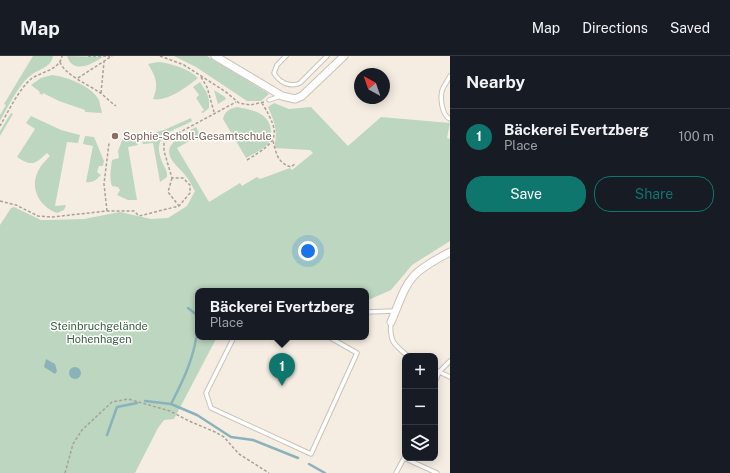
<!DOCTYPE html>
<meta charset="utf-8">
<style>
body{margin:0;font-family:"Public Sans",sans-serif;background:#242831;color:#f1f3f6}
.controls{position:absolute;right:12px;bottom:12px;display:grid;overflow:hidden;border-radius:8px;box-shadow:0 2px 10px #0003}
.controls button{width:36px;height:36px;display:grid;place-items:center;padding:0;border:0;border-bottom:1px solid #363941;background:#171b24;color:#f1f3f6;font:20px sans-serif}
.compass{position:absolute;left:354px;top:12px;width:36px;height:36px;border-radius:50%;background:#171b24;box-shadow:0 2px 10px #0003;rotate:320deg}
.you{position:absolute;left:308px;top:195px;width:14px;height:14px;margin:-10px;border:3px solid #fff;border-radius:50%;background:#1a73e8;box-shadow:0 0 0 6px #1a73e833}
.badge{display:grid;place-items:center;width:26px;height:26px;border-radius:50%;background:#0f766e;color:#fff;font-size:13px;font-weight:700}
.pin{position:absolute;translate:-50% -33px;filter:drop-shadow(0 1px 2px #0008)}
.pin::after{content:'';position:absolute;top:21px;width:14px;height:12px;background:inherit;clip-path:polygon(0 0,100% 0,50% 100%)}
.popup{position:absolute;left:195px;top:232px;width:174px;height:52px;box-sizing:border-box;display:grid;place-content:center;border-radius:8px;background:#171b24;filter:drop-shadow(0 1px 3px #0005);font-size:13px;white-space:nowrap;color:#9ea1a6}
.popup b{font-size:15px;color:#f1f3f6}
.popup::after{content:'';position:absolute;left:50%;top:100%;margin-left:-8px;border:8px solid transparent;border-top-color:#171b24}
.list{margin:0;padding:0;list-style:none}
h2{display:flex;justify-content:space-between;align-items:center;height:52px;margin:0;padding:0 16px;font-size:17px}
h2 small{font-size:13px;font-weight:400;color:#9ea1a6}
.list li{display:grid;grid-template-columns:26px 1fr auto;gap:12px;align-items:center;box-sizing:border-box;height:56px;padding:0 16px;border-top:1px solid #363941}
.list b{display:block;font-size:15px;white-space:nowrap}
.list p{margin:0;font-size:13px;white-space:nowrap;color:#9ea1a6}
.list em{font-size:13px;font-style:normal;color:#9ea1a6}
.actions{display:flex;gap:8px;padding:12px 16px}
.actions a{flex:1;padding:9px 0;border:1px solid #0f766e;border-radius:16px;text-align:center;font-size:14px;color:#0f766e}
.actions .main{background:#0f766e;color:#fff}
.icon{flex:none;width:22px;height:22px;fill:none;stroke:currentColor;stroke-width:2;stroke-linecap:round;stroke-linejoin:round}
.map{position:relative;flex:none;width:450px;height:417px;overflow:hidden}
header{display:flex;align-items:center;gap:24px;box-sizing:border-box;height:56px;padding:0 20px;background:#171b24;border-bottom:1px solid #363941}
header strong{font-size:19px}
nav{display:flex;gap:22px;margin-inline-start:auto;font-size:14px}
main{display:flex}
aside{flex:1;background:#171b24}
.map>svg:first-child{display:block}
.green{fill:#bcd6bf}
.water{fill:#8bb2ba}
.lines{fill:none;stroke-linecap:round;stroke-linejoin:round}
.stream{stroke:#8bb2ba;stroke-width:2.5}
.lane-casing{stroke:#cac2b7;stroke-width:5.5}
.street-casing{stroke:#cac2b7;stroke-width:9}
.path{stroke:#a7a199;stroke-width:1.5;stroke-dasharray:3 2;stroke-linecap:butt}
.lane{stroke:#fff;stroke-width:3.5}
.street{stroke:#fff;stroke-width:7}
.education-dot{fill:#8d6e63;stroke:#fff;stroke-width:1.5}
.labels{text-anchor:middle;stroke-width:3;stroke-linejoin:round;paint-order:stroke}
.education-label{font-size:11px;fill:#785e54;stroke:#fff;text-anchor:start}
.park-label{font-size:11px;fill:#36613e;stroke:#fff}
</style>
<header>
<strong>Map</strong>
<nav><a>Map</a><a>Directions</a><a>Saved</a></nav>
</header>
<main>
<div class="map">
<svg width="450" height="417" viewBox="0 0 450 417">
<rect width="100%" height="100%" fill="#f5ede2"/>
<path class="green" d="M33 0H53C51 12 38 13 30 20 19 28 7 53 0 65V59L6 49 4 48Z
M67 0 103 1C92 8 73 19 67 0Z
M174 0H207L269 38 261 45H247L196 11Z
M158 6C171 7 189 13 198 22 187 31 167 46 153 43 159 29 156 21 148 8Z
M52 19C67 21 92 30 99 44 100 48 101 53 102 57L85 56V54L59 45 43 37 42 39 39 37 40 36 31 29 41 22Z
M200 26 207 37 209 44V52L203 57 201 56 204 54 196 42 199 39 193 31Z
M214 34 225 41 226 43 218 48Z
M274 47 289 53 311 51 348 90 381 61 450 67 447 82 450 83V185L412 209 391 234 366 245V235H198V281H217L174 363 164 364 158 372 135 417H0V169L11 152 14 151 41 164H48L84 163 120 156 151 163 168 162 187 150 195 135C192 130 189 123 185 119 177 109 160 98 175 85 180 79 189 75 196 71L200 79 177 92 209 146 240 127 242 130 257 121 260 123 290 112 292 114 313 97 310 94 274 92C278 74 275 67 268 51Z
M237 51C253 54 271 57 271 77 271 81 271 85 268 88 262 94 253 98 246 102L223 63C225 55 229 53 237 51Z
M11 57 13 58 0 80V75Z
M31 60 61 74 80 79 78 87 67 86 55 150 66 149 64 154 57 157C37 150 28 128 41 110 44 106 47 103 50 100L47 97C35 108 32 111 17 101L35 73 26 67Z
M191 62 192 65C175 75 152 77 161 103 163 109 168 115 167 121L160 126 153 87 143 88 141 80 164 74Z
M85 80 94 81 104 105 103 110H99L97 116 101 119C96 124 93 127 86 126L93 90 83 88Z
M137 81 138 89 128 91 137 144H128L117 139 120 134 118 131 112 130C109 121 111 113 112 104L119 102 118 95 123 82Z"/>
<path class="water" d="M46 303 55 308 57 315 55 318 44 311Z
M69 317a6 6 0 1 1 12 0a6 6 0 1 1-12 0Z"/>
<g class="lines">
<path class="stream" d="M188 252 197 259 198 270
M145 345 171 348 197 359 231 381 253 384 298 402
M171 348C184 323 195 300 198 270
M107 379 117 351 137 347
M309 408 325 417"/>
<defs>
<path id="lane" d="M286 0 277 9 274 17C279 26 290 32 300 27L327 0
M450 20C448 25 443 30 442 35 440 43 442 59 450 63
M269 44 281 40
M366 256 395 255
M391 266C389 285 394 289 408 300
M234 281 206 337 211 352 311 398 357 297 329 281
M435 314 450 321
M435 326 439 316 450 305
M405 400 404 402 437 417
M396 417 404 402"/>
<path id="street" d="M215 0 282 40 295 43 302 40 344 0
M391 266C409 223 406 219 450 196"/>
</defs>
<use href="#lane" class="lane-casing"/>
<use href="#street" class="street-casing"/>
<path class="path" d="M88 0H110
M160 0 184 9 226 36 239 47 250 49 264 46
M60 6C65 19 87 28 99 36 105 40 110 46 116 50
M201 21 207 31 214 56
M78 22 112 0
M101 37 104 6
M0 70C8 56 19 33 31 23 40 16 60 14 62 0
M273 85C276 96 277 107 291 111L296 107
M247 104C278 85 282 80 262 47
M172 122 168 136 179 150
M0 145 16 149 38 160 52 161 107 155H134L139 160 179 150 190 137V129L183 122H172L164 95V87L171 81 236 46
M107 155 104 128 109 87
M65 417 73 388 82 374 112 346 128 343 170 355 189 365 215 376 224 381 239 398 269 417"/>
<use href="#lane" class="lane"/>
<use href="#street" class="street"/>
</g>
<circle class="education-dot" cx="115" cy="80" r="4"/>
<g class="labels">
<g class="education-label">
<text x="123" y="84">Sophie-Scholl-Gesamtschule</text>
</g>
<g class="park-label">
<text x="99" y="274">Steinbruchgelände<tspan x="99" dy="13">Hohenhagen</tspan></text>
</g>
</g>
</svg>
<div class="controls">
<button>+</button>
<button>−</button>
<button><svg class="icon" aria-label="layers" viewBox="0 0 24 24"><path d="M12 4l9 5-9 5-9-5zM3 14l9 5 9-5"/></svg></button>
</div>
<svg class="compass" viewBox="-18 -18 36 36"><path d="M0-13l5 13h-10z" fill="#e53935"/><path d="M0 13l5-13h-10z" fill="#9ea1a6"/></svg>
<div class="you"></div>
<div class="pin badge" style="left:282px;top:330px">1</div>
<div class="popup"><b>Bäckerei Evertzberg</b>Place</div>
</div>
<aside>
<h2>Nearby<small></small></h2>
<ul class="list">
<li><span class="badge">1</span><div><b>Bäckerei Evertzberg</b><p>Place</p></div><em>100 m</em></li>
</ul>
<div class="actions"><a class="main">Save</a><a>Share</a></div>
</aside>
</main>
